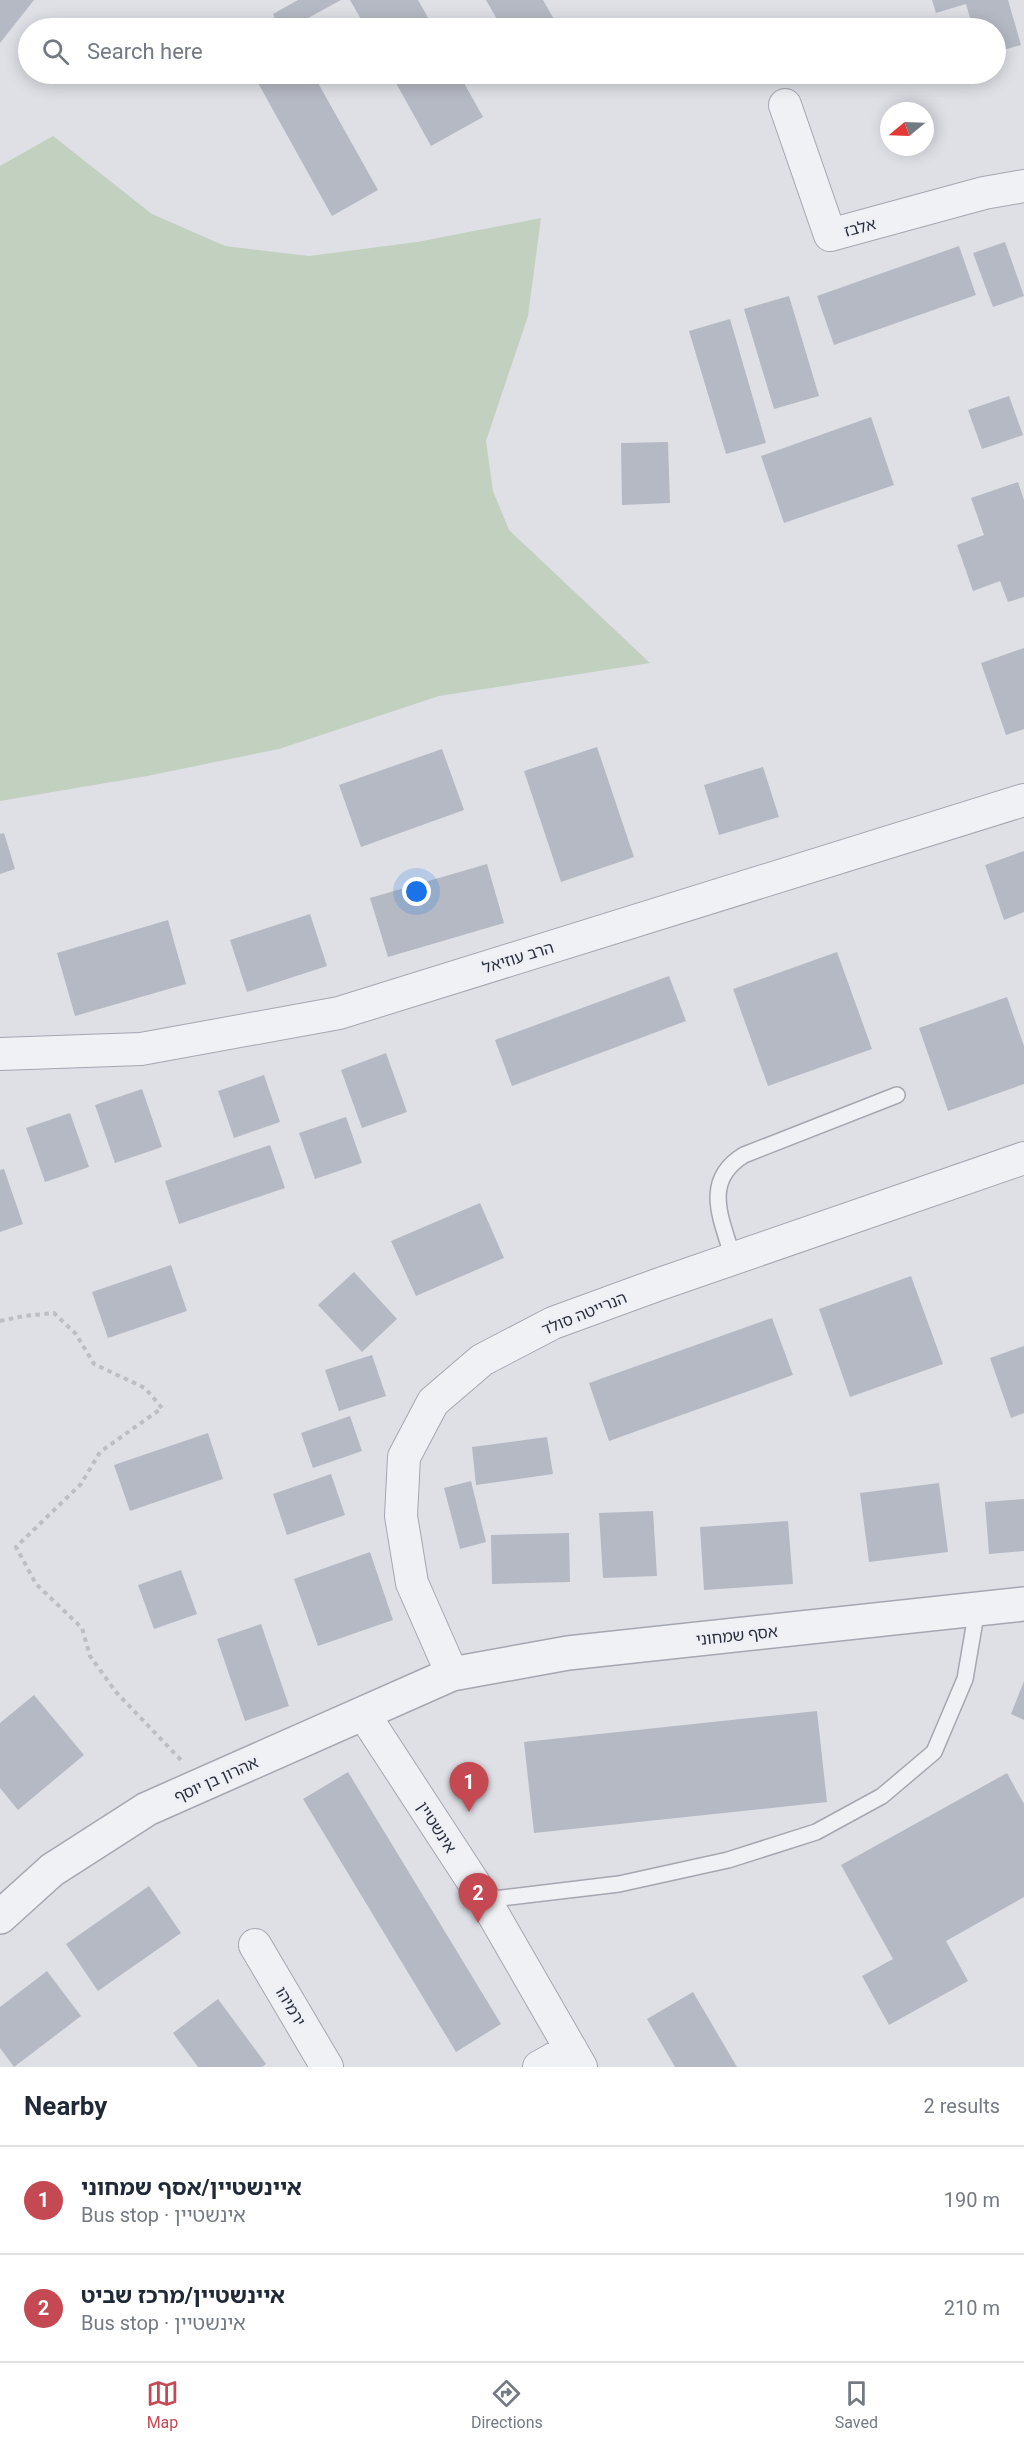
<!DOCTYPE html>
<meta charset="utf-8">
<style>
body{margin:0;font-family:Roboto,"Noto Sans Hebrew",sans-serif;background:#f2f2f3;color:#1f2937}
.compass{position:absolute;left:880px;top:102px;width:54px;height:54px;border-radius:50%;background:#fff;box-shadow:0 3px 15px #0003;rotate:251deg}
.you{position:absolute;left:417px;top:892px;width:21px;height:21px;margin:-15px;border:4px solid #fff;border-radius:50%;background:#1a73e8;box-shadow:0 0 0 9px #1a73e833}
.badge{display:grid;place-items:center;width:39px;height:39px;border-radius:50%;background:#c44952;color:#fff;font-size:20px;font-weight:700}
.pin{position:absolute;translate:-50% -50px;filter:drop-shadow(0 2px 3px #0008)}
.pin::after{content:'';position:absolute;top:32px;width:21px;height:18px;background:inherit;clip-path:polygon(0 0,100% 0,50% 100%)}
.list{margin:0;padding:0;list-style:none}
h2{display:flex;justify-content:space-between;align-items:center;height:78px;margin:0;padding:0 24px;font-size:26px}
h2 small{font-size:20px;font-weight:400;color:#747a83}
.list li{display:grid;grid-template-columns:39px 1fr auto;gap:18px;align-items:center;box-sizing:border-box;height:108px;padding:0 24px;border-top:2px solid #e0e1e3}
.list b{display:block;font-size:22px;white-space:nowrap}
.list p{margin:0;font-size:20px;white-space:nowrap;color:#747a83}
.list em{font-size:20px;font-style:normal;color:#747a83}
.icon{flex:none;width:33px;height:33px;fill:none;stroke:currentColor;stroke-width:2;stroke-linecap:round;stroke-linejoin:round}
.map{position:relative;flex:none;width:1024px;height:2067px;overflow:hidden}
.search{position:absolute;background:#fff;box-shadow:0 3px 15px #0003;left:18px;right:18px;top:18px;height:66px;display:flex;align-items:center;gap:15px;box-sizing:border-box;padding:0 21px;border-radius:33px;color:#747a83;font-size:22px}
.sheet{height:294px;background:#fff}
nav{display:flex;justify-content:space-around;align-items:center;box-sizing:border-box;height:84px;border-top:2px solid #e0e1e3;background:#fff;font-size:16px;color:#747a83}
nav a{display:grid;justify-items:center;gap:3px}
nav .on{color:#c44952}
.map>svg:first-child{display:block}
.green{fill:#c2d0bf}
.building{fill:#b5b9c3}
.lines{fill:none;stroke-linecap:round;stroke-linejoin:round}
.service-casing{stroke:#a4a7b0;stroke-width:18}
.minor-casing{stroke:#a4a7b0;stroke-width:34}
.tertiary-casing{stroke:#a4a7b0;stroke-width:36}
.path{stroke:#bcbec5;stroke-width:4;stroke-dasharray:4.5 4.5;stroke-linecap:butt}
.service{stroke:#f0f1f5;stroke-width:15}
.minor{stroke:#f0f1f5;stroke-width:32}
.tertiary{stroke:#f0f1f5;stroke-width:33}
.labels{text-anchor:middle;stroke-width:5;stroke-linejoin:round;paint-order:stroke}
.street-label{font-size:16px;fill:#282e3c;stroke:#edeff4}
</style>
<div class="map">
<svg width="1024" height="2067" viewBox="0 0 1024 2067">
<rect width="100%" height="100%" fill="#dee0e6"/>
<path class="green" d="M53 136 152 214 225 246 309 256 417 242 541 218 528 316 486 441 493 491 509 530 650 663 439 696 279 749 147 776 0 801V166Z"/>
<path class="building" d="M0 0H34L0 43Z
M298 0H341L290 28H259L275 19 273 14Z
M350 0H418L434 28H366Z
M486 0H543L559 28H502Z
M932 0H1008L1021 45 996 52V28H973L966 4 936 13Z
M253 74H313L378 190 332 216Z
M391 74H459L483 117 431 146Z
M1005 242 1024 296 993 307 973 253Z
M959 246 976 295 834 345 817 296Z
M789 296 819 396 774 409 744 309Z
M730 319 766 443 726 454 689 331Z
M1009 396 1023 435 982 449 968 410Z
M871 417 894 485 784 523 761 456Z
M668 442 670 503 622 505 621 443Z
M1018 482 1024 500V597L1008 602 1000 581 973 591 957 545 984 535 971 498Z
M1024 648V729L1006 735 981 663Z
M597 747 634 857 561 882 524 771Z
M442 749 464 810 361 847 339 785Z
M763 767 779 817 719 835 704 785Z
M4 833 15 869 0 874V834Z
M1024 851V912L1004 920 985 865Z
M487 864 504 923 388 957 370 898Z
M310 914 327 966 247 992 230 940Z
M168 920 186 984 75 1016 57 953Z
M837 952 872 1049 768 1086 733 989Z
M669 976 686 1021 512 1086 495 1040Z
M1007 997 1024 1046V1084L948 1111 919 1028Z
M386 1053 407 1112 362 1128 341 1070Z
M264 1075 280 1122 234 1138 218 1091Z
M142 1089 162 1147 115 1163 95 1105Z
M70 1113 89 1167 45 1182 26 1128Z
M346 1117 362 1163 315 1179 299 1133Z
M270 1145 285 1188 179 1224 165 1181Z
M4 1169 23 1224 0 1232V1170Z
M480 1203 504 1258 416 1296 391 1241Z
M171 1265 187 1311 108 1338 92 1292Z
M354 1272 397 1319 362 1352 318 1305Z
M911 1276 943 1364 850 1397 819 1309Z
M772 1318 793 1375 609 1441 589 1383Z
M1024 1346V1413L1011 1418 990 1358Z
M372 1355 386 1396 339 1411 325 1370Z
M350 1416 362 1451 313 1468 301 1433Z
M208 1433 223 1479 130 1511 114 1465Z
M547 1437 553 1474 476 1485 472 1447Z
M331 1474 345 1515 287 1535 273 1494Z
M471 1481 486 1542 460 1549 444 1488Z
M939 1483 948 1552 869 1562 860 1493Z
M1024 1499V1551L989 1554 985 1502Z
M653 1511 657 1576 603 1578 599 1513Z
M788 1521 793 1584 704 1590 700 1527Z
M569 1533 570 1582 492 1584 491 1535Z
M370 1552 393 1620 318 1646 294 1579Z
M181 1570 197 1614 154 1629 138 1585Z
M261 1624 289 1706 245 1721 217 1639Z
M1024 1681V1720L1011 1714Z
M34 1695 84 1755 18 1810 0 1788V1723Z
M817 1711 827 1802 534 1833 524 1742Z
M348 1772 501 2024 456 2052 303 1799Z
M1007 1773 1024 1804V1897L946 1941 968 1981 889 2025 862 1976 893 1959 841 1865Z
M149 1886 181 1933 98 1991 66 1944Z
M47 1971 81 2016 14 2067 0 2048V2007Z
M693 1992 737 2067H675L647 2019Z
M218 1999 266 2064 262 2067H198L173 2033Z"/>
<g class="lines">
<defs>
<path id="service" d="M733 1258C722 1220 701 1181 744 1155L897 1095
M485 1900 619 1884 728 1860 816 1832 882 1796 934 1752 965 1679 977 1609"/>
<path id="minor" d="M785 105 830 235 984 193 1024 186
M0 1054 141 1049 339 1013 1024 800
M452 1674 412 1583 401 1516 404 1457 433 1402 482 1360 553 1323 657 1285 1024 1158
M363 1713 485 1900 581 2067
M255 1945 327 2067
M539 2067 571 2049"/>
<path id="tertiary" d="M0 1917 52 1870 147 1809 452 1674 568 1653 1024 1604"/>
</defs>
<use href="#service" class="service-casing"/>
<use href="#minor" class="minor-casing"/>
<use href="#tertiary" class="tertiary-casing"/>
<path class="path" d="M0 1321 24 1316 54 1313 76 1334 94 1364 145 1388 162 1408 100 1452 81 1484 16 1547 36 1584 82 1628 90 1656 116 1692 181 1760"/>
<use href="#service" class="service"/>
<use href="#minor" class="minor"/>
<use href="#tertiary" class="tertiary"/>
</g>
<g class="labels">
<g class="street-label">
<text transform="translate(860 227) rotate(-15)" y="6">אלבז</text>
<text transform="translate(518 957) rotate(-17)" y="6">הרב עוזיאל</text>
<text transform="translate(584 1313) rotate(-22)" y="6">הנרייטה סולד</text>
<text transform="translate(737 1635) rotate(-6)" y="6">אסף שמחוני</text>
<text transform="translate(216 1779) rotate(-24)" y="6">אהרון בן יוסף</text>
<text transform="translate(437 1827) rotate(57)" y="6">אינשטיין</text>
<text transform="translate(291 2006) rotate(59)" y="6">ירמיהו</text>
</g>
</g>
</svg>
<svg class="compass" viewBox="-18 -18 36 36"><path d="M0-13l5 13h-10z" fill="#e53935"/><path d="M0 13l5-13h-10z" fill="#747a83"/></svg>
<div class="you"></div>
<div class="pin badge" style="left:469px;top:1812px">1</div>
<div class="pin badge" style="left:478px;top:1923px">2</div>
<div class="search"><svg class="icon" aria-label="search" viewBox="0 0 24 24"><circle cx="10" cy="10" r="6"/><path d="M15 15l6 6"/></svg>Search here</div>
</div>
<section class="sheet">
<h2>Nearby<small>2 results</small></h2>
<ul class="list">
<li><span class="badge">1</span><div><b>איינשטיין/אסף שמחוני</b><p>Bus stop · אינשטיין</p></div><em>190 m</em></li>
<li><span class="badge">2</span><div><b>איינשטיין/מרכז שביט</b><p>Bus stop · אינשטיין</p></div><em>210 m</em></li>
</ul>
</section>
<nav>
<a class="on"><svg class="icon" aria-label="map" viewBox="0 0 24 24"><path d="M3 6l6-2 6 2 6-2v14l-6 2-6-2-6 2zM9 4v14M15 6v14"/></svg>Map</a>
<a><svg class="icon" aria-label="directions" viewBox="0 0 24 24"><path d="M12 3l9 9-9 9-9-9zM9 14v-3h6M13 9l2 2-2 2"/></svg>Directions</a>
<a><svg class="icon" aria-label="saved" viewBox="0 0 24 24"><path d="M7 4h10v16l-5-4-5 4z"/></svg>Saved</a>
</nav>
